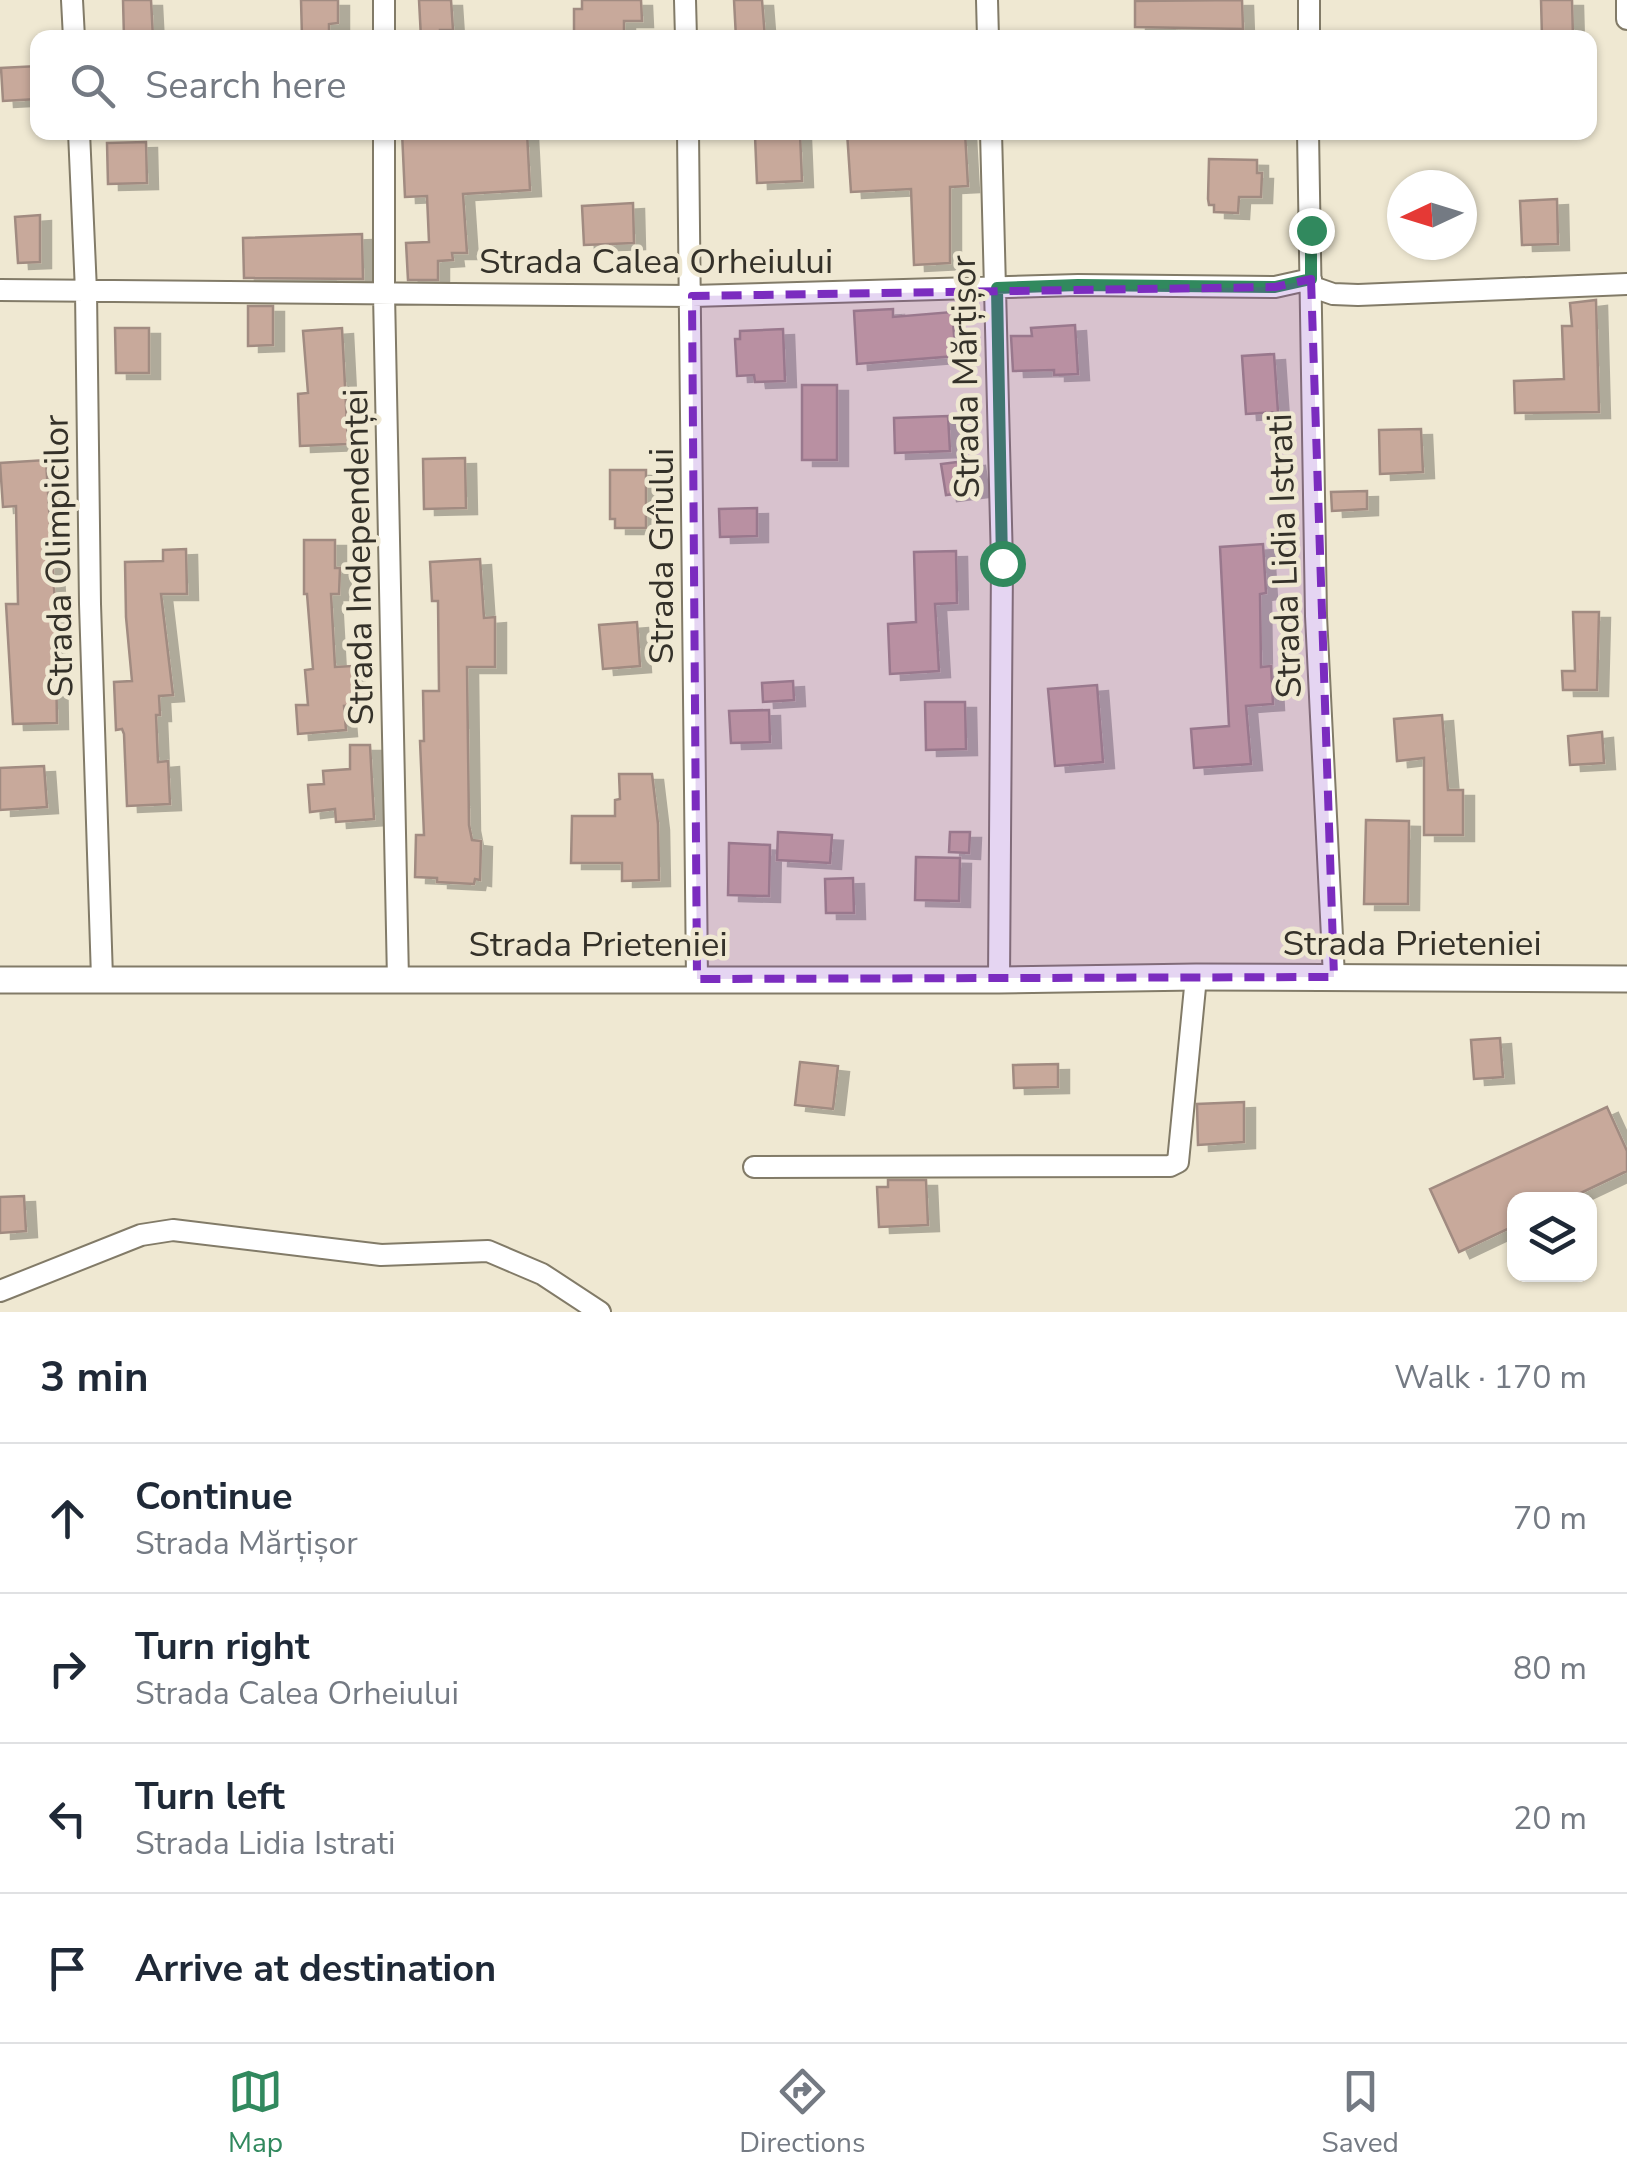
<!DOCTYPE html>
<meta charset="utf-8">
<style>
body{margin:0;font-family:"Nunito Sans",sans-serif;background:#f6f6f7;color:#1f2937}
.controls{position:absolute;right:30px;bottom:30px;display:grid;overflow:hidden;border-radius:20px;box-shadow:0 2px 8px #0004}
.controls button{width:90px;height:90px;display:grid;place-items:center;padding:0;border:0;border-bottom:2px solid #e0e1e3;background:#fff;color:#1f2937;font:50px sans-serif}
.compass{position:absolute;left:1387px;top:170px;width:90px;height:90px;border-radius:50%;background:#fff;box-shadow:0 2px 8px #0004;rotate:266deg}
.stop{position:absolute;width:30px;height:30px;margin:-22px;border:8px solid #31895e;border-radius:50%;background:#fff}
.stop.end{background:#31895e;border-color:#fff;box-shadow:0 2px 10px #0008}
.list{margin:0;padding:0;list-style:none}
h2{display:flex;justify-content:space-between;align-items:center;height:130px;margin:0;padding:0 40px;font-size:42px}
h2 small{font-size:32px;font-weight:400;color:#747a83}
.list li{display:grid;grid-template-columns:65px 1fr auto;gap:30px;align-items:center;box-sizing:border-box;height:150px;padding:0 40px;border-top:2px solid #e0e1e3}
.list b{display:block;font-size:38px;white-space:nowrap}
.list p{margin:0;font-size:32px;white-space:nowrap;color:#747a83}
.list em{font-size:32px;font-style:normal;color:#747a83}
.icon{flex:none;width:55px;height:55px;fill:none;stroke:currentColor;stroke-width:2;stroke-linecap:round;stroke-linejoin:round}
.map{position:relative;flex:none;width:1627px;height:1312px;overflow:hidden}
.search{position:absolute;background:#fff;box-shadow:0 2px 8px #0004;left:30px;right:30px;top:30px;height:110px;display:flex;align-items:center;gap:25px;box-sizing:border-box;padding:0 35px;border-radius:20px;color:#747a83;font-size:38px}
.sheet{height:730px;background:#fff}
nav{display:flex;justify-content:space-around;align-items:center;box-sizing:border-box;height:140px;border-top:2px solid #e0e1e3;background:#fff;font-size:28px;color:#747a83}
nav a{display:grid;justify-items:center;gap:5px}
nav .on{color:#31895e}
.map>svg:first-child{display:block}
.building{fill:#c8a99b;stroke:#a18b81;stroke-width:2.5;filter:url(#shadow)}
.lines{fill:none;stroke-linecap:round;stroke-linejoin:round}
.minor-casing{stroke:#827b68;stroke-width:24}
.tertiary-casing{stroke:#827b68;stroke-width:29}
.minor{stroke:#fff;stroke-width:20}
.tertiary{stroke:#fff;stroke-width:25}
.route{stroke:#31895e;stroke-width:12}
.marked{fill:#7b2cbf;fill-opacity:0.2;stroke:#7b2cbf;stroke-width:8;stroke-dasharray:20 12;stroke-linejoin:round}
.labels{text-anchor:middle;stroke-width:9;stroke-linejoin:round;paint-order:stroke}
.street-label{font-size:35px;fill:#343129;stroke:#efe8d2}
</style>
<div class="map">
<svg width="1627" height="1312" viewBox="0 0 1627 1312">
<defs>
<filter id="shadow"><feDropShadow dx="11" dy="6" stdDeviation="0" flood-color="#0004"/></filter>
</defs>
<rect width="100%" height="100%" fill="#efe8d2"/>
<path class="building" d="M123 0H151L153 38H124Z
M301 0H338V23L329 24V38H302Z
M419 0H451L453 30H440V38H421Z
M582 0H641L642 21H624V38H574V9H582Z
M734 0H762L765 38H736Z
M1242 0 1243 29 1135 27V1Z
M1541 0H1572L1573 38H1542Z
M38 66V99L3 101 1 68Z
M402 132H527L530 190 463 194 467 253H452L453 260 438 261V280H408L406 243 429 242 427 196 405 197Z
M847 132H965L968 186 950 187V263L914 265 911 189 851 192Z
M800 134 802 181 757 183 755 136Z
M146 142 147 183 108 184 107 143Z
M1209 159 1257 160V173H1262L1261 197H1239L1238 213 1214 212V205H1209L1208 199Z
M1557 199 1558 244 1522 245 1520 201Z
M633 203 634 243 584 245 582 206Z
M40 215V262L18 263 15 217Z
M362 234 363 279 244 278 243 238Z
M1596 300 1599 412 1515 413 1514 381 1564 379 1562 326H1572L1570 303Z
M248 306H273V345L248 346Z
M893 309V317L952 312 956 356 857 364 854 311Z
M1075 325 1078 374 1054 375V370L1013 371 1011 336H1032L1031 328Z
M115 328H149V373H116Z
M342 328 348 444 300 446 298 394 308 393 303 331Z
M783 329 785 381 755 382 754 375 737 376 735 339H740V331Z
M1274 354 1278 412 1246 414 1242 356Z
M802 385H837V460H802Z
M948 416 950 451 895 453 894 418Z
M1421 429 1423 472 1380 474 1379 430Z
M465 458 466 508 424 509 423 459Z
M46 460 55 604 57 723 13 724 6 604H18L16 506 3 507 0 463Z
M974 460 978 491 946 495 941 464Z
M610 470H646V528H615V519H610Z
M1367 491V509L1332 511 1331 492Z
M757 508V536L720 537 719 509Z
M304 540H335V568H340L339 594H331L335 667 353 666 356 705 344 706 346 730 298 734 296 705H308L305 670 313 669 307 594H304Z
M1263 544 1266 593 1260 594 1261 667 1271 666 1273 704 1246 706 1251 764 1194 768 1191 729 1229 726 1220 547Z
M186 549 187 594H161L173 695 159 696 160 715H156L158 762 168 761 170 804 127 806 124 734 122 729 116 730 114 682 132 681 126 617 125 562 163 561V550Z
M956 551 957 603 935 604 939 671 890 674 888 624 916 622 914 552Z
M480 559 484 618 495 617V667H467L469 825 472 840 481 841 480 880 475 879 474 884 437 882V878L415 877 416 835H424L420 741H424L423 691H439L438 601H432L430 562Z
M1573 612H1599L1597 690H1563L1562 671H1575Z
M637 622 640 666 603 669 599 625Z
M793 681 794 700 763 702 762 683Z
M1097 685 1103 762 1055 766 1048 689Z
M925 702H965L966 749 926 750Z
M769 710 770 742 731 743 729 711Z
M1442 715 1448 790H1463V835H1424V758L1397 761 1394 719Z
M1602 732 1604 763 1570 765 1568 736Z
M350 745H370L374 819 336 822 335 809 310 812 308 785 324 784 323 771 350 769Z
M44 766 47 807 0 810V768Z
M619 774H652L658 824 659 880 622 881V863H571L572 816H615V800L620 799Z
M1366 820 1409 821 1408 904H1364Z
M778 832 832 835 830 863 777 860Z
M950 832H970L969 853 949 852Z
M729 843 770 845 769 896 728 895Z
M916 857 960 858 959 901 915 900Z
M853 878 854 913H826L825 879Z
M1500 1038 1503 1077 1474 1079 1471 1040Z
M800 1062 838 1066 833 1109 795 1105Z
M1058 1064V1087L1014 1088 1013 1065Z
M1244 1102V1142L1198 1145 1197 1104Z
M1607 1107 1627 1151V1171L1566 1200H1514V1226L1459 1252 1430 1189Z
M888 1180H926L928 1225 879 1227 877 1187H888Z
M24 1196 26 1231 0 1233V1197Z"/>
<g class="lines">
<defs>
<path id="minor" d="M72 0 74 38
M384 0V38
M685 0 686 38
M987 0 988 38
M1627 0V19
M1309 38V0
M79 132 86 291 90 604 102 978
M384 132V294L398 980
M688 132 697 979
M991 132 1002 563 999 980
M1308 132 1316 616 1334 977
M1310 286 1333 294 1358 295 1627 284
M0 290 692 296 1078 285 1275 287 1311 279
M754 1167 1170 1166 1178 1162 1196 977
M0 1291 141 1235 173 1230 381 1255 488 1251 542 1274 600 1312"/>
<path id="tertiary" d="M0 980H999L1196 977 1627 979"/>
</defs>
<use href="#minor" class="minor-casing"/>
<use href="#tertiary" class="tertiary-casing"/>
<use href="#minor" class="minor"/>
<use href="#tertiary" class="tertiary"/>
</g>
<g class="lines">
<path class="route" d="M1002 563 997 288 1078 285 1275 287 1311 279V230"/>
</g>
<path class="marked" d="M1311 279 1334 977 697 979 692 296 1275 287Z"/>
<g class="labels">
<g class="street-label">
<text x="656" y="273">Strada Calea Orheiului</text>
<text transform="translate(965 377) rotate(-91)" y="12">Strada Mărțișor</text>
<text transform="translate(58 556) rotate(-91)" y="12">Strada Olimpicilor</text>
<text transform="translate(661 556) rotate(-90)" y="12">Strada Grîului</text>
<text transform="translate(1284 556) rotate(-92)" y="12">Strada Lidia Istrati</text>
<text transform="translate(358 557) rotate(-91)" y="12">Strada Independenței</text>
<text x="1412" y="955">Strada Prieteniei</text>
<text x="598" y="956">Strada Prieteniei</text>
</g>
</g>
</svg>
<div class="controls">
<button><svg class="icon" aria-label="layers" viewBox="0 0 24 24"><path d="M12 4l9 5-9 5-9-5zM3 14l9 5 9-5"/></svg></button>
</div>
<svg class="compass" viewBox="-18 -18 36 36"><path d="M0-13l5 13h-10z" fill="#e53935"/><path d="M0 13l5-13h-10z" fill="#747a83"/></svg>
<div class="stop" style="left:1002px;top:563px"></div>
<div class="stop end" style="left:1311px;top:230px"></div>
<div class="search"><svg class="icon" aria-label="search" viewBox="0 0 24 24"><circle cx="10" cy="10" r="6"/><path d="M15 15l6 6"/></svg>Search here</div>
</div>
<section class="sheet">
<h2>3 min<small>Walk · 170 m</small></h2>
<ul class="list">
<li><svg class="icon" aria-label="ahead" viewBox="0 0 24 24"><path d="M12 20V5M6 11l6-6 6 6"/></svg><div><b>Continue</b><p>Strada Mărțișor</p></div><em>70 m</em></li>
<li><svg class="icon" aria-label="right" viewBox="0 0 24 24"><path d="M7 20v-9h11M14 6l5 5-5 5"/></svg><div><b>Turn right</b><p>Strada Calea Orheiului</p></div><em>80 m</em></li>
<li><svg class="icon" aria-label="left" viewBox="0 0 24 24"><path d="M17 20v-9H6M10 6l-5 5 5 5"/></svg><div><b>Turn left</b><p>Strada Lidia Istrati</p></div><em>20 m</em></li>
<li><svg class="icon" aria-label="arrive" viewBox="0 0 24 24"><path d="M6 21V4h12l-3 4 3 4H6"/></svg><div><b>Arrive at destination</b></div></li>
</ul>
</section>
<nav>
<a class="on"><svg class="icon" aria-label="map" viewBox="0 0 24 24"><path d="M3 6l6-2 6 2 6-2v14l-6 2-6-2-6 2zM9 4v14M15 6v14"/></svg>Map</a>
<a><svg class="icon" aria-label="directions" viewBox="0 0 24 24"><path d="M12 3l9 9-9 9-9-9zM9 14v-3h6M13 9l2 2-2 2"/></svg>Directions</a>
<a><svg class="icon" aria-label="saved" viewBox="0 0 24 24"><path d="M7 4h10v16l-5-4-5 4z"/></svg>Saved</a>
</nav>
